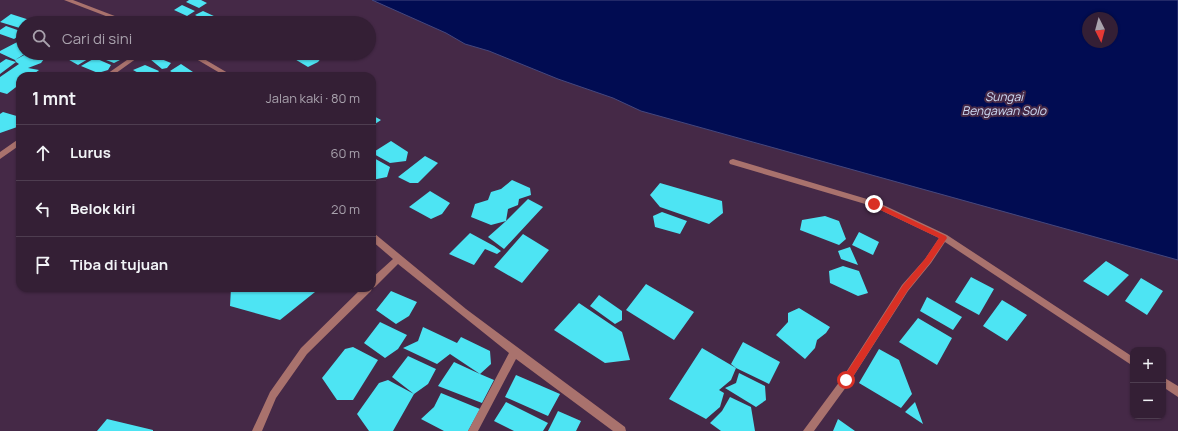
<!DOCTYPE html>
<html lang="id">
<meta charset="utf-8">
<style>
body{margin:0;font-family:Manrope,sans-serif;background:#3c273d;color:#f1f3f6}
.controls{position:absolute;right:12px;bottom:12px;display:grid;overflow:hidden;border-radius:8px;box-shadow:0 1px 3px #0004}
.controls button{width:36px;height:36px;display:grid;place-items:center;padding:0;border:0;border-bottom:1px solid #4e3d50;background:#341f35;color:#f1f3f6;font:20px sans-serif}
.compass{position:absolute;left:1082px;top:12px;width:36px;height:36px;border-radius:50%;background:#341f35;box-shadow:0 1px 3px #0004;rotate:174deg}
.stop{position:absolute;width:12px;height:12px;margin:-9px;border:3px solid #d93025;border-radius:50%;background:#fff}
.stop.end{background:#d93025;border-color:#fff;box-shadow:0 1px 4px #0008}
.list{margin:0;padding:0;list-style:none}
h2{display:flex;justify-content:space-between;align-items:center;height:52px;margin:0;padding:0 16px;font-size:17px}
h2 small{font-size:13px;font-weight:400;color:#a9a2ad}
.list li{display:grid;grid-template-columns:26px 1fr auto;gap:12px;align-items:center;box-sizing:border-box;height:56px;padding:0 16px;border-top:1px solid #4e3d50}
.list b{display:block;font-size:15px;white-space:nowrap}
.list em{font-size:13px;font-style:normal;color:#a9a2ad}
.icon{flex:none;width:22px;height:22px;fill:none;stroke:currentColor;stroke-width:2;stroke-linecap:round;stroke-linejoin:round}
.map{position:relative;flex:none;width:1178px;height:431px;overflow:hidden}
.search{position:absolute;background:#341f35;box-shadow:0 1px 3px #0004;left:16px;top:16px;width:360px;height:44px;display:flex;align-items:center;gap:10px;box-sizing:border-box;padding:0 14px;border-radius:22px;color:#a9a2ad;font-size:15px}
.panel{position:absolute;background:#341f35;box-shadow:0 1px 3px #0004;left:16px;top:72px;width:360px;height:220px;border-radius:12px}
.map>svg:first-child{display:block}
.water{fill:#010c52;stroke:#45477e;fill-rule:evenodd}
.building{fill:#4de4f3}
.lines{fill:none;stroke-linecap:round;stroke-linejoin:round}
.street{fill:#a9726d;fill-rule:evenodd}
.route{fill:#d93025}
.labels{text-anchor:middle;stroke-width:4;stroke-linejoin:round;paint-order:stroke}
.water-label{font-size:12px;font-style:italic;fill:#cedbf4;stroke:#452947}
</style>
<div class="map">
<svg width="1178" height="431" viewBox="0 0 1178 431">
<rect width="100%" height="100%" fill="#452947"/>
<path class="water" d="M372 0H1178V260L641 111 613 98 558 79 489 51 465 44 446 33ZM1088 18H1112V42H1088Z"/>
<path class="building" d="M189 0H201L207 3 199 8 186 2Z
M182 5 195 11 187 16 174 10Z
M203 11 216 17 209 22 195 15Z
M11 14 39 23H23V29L0 22Z
M193 16 207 23H189L185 21Z
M6 26 23 32V33L14 39 0 34V30Z
M23 39V53H26L15 60 0 53V51Z
M28 53H34L44 59 41 63 28 68 39 70 31 76H20V84L7 94 0 92V77L19 64 16 62 0 74V63L6 59 16 62 15 60Z
M74 53H85L93 56 78 65 64 57Z
M105 53 120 60 114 63 98 57Z
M158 53H169L177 57 174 59Z
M304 53H312L322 57 318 62 308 67 293 58Z
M154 56 171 63 167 68 162 69 150 59Z
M95 58 111 65 108 70 98 73 81 66Z
M181 64 196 74 193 76H178L170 71Z
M145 65 159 71 155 76H144L133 70Z
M51 72 60 76H40L42 74Z
M3 112 20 117V126L0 133V114Z
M372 115 381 120 372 126Z
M391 141 408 152 406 161 390 163 372 153Z
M425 156 438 163 418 183H410L398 177Z
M372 157 390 167 387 177 372 180Z
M512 180 530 188 531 195 519 199 518 205 508 209 506 221 528 199 543 207 504 249 488 237 506 221 491 225 471 217 475 204 488 200 491 192 501 189Z
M660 183 722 201 723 213 709 224 660 207 650 195Z
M430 191 450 203 442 214 431 219 409 207Z
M662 212 687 221 680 234 655 227 653 216Z
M825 216 839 221 846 239 839 245 800 230 802 220Z
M859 232 879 242 873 255 852 245Z
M470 233 494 246 501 251 497 254 485 249 474 265 449 254Z
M523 234 549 250 522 283 494 267Z
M850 247 858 265 841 259 838 251Z
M1106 261 1129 275 1108 296 1083 281Z
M843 266 859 271 868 293 858 296 830 283 829 271Z
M971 277 994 289 979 315 955 302Z
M1141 278 1163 291 1147 315 1125 301Z
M646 284 694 312 674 340 626 310Z
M231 288H320L280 320 230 306Z
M391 291 417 302 409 316 396 324 376 310Z
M599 295 622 311V320L615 324 590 306Z
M927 297 962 317 953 330 920 311Z
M1002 300 1027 315 1007 341 983 326Z
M579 303 622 332 630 360 605 363 554 330Z
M799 308 830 327 826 333 817 340 815 348 805 359 776 335 788 322V313Z
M918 318 952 338 937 365 899 342Z
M380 322 407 335 398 349 385 358 364 343Z
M423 327 457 343 461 337 490 351 491 364 480 374 494 380 482 403 438 386 454 362 480 374 450 354 437 364 403 348 418 341Z
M743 342 780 362 769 384 736 368 731 380 719 390 724 393 720 407 706 419 669 399 702 348 736 368 731 364Z
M353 347 378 360 353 400H337L322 378 345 349Z
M879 349 899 360 912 394 901 408 859 383Z
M408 356 436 369 428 384 414 394 392 377Z
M739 373 765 386 766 400 756 407 725 388 736 383Z
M516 375 560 394 548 416 505 397Z
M388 380 414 394 393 431H369L357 414 379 383Z
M441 393 480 409 468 431H444L421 419 434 407Z
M730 397 751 407 755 431H721L710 423 722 411Z
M506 402 548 423 543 431H514L494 421Z
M915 402 923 424 905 412Z
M558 411 581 421 576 431H548Z
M107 419 153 430V431H97Z
M838 419 855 431H833Z"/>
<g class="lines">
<path class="street" d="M64 0H73L133 23H124Z
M137 53H144L112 76H104Z
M186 53H194L233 76H225Z
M20 138V145L0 159V152Z
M733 159 877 202 947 235 1133 357V366L945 242 931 263 908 291 849 383 814 431H803L843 377 902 285 925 259 939 238 872 206 730 164 729 162 730 160Z
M372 233 375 234 466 309 625 427 626 431H613L516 359 478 431H468L509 353 398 264 375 287 372 288 371 291 307 354 276 398 262 431H252L270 392 301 348 362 288H372V278L393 259 372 241Z
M1163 377 1178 386V397L1163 387Z"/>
</g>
<path class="route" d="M874 202 946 236 947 238 930 263 908 290 849 383 846 384 843 383V378L903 285 925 259 939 238 872 206V203Z"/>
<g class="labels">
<g class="water-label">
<text x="1004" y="101">Sungai<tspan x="1004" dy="14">Bengawan Solo</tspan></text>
</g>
</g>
</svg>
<div class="controls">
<button>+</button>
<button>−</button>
</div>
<svg class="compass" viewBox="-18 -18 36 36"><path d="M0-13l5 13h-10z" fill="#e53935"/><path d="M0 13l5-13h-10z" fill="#a9a2ad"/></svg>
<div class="stop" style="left:846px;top:380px"></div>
<div class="stop end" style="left:874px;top:204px"></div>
<div class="search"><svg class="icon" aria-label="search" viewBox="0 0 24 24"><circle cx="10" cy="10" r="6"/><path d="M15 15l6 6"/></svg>Cari di sini</div>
<section class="panel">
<h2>1 mnt<small>Jalan kaki · 80 m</small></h2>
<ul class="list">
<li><svg class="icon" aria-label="ahead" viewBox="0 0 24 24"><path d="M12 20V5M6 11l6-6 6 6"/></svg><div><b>Lurus</b></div><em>60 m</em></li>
<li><svg class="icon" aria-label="left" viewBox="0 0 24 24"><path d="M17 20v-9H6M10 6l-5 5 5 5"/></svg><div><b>Belok kiri</b></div><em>20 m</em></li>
<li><svg class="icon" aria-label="arrive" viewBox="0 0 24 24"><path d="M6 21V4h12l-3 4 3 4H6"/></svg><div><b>Tiba di tujuan</b></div></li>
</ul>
</section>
</div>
